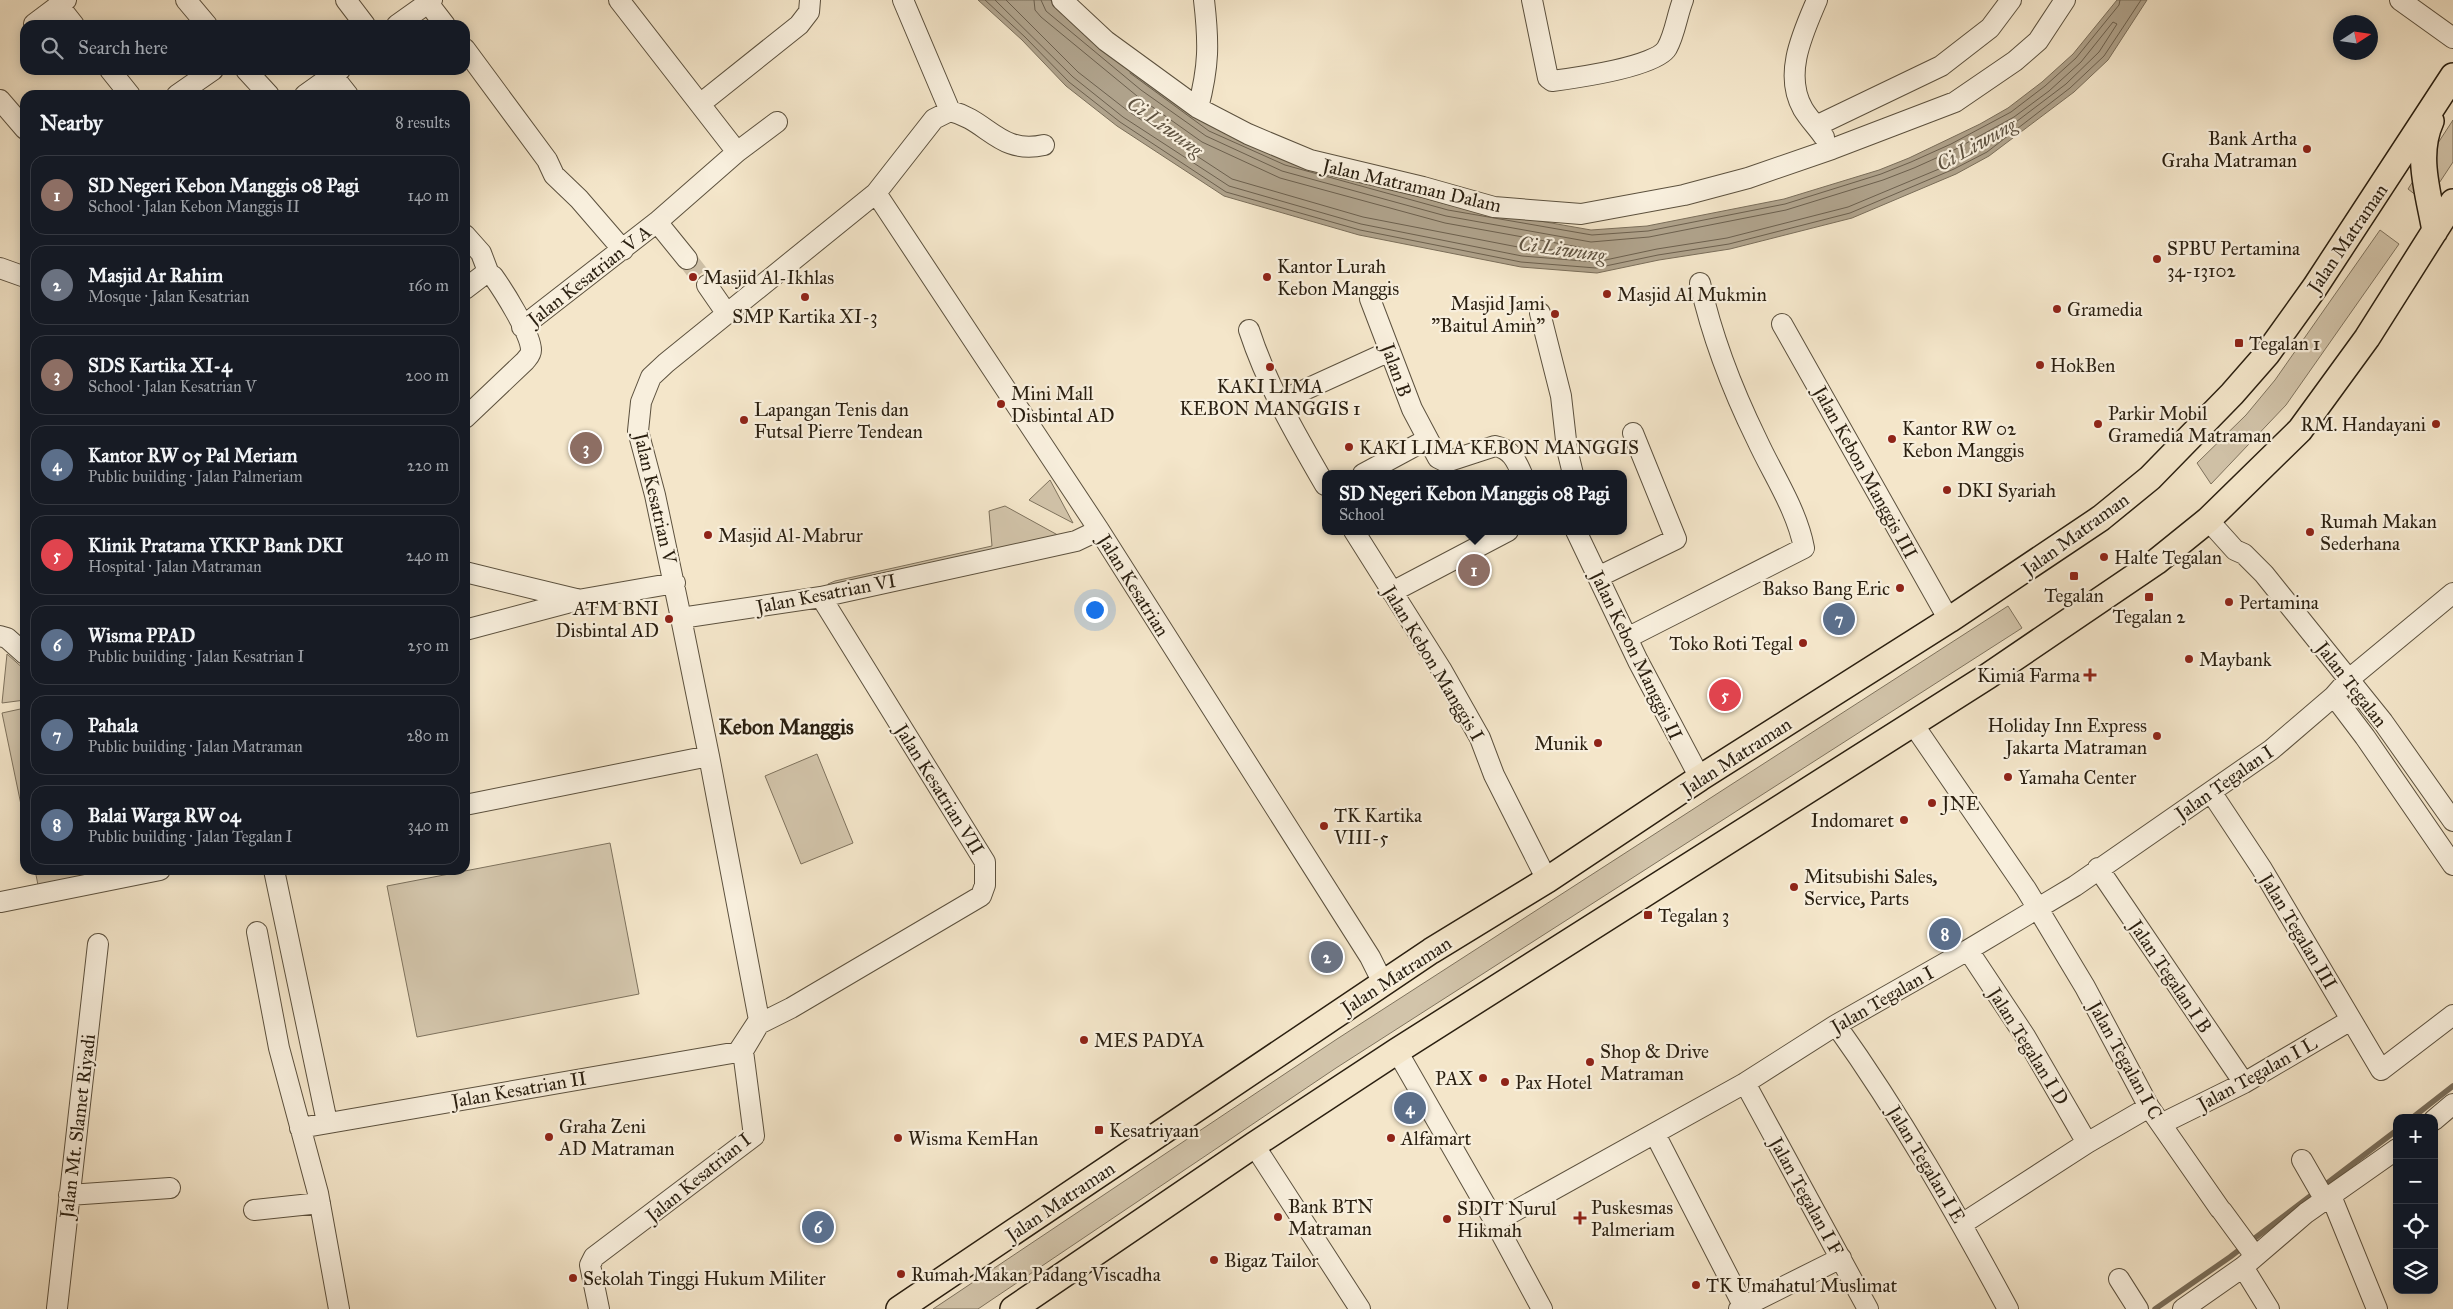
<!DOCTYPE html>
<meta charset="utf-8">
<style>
body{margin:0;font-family:"IM FELL Great Primer",serif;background:#242831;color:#f1f3f6}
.controls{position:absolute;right:15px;bottom:15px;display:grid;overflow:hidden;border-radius:10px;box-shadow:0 2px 12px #0003}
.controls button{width:45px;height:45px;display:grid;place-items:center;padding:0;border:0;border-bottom:1px solid #363941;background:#171b24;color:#f1f3f6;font:25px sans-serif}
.compass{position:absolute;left:2333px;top:15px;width:45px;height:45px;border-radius:50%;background:#171b24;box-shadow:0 2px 12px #0003;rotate:78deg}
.you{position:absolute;left:1094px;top:609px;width:18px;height:18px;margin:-12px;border:4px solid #fff;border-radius:50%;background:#1a73e8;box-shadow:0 0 0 8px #1a73e833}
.badge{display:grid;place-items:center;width:32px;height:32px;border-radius:50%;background:#c59692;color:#fff;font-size:16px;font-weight:700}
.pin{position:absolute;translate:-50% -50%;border:2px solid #fff;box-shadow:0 1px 5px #0006}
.popup{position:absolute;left:1322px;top:470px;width:305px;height:65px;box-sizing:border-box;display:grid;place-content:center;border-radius:10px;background:#171b24;filter:drop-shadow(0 1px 4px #0005);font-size:16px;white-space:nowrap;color:#9ea1a6}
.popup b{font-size:19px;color:#f1f3f6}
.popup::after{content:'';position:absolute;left:50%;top:100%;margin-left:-10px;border:10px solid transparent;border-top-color:#171b24}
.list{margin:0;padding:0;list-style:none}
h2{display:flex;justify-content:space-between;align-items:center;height:65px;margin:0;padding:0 20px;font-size:21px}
h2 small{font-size:16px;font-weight:400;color:#9ea1a6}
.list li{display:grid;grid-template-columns:32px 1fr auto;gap:15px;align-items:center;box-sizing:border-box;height:80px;margin:0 10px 10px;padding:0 10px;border:1px solid #363941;border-radius:15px}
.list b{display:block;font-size:19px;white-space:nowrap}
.list p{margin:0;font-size:16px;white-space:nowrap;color:#9ea1a6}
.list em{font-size:16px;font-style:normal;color:#9ea1a6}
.icon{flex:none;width:28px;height:28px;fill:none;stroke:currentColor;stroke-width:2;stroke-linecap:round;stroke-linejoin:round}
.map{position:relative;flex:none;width:2453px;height:1309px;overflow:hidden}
.search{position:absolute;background:#171b24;box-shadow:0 2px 12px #0003;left:20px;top:20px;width:450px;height:55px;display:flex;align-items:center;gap:12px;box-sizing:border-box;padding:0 18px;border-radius:15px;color:#9ea1a6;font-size:19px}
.panel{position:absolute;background:#171b24;box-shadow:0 2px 12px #0003;left:20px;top:90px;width:450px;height:785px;border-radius:15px}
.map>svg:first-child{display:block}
.green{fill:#d2c4aa;stroke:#7e725d}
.water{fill:#afa28b;stroke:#7a6e5a}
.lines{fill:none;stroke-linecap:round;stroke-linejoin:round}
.shore{stroke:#6c604e;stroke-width:1}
.stream{stroke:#7a6e5a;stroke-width:5.5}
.minor-tunnel{stroke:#ccbea5;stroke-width:20;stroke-dasharray:20 10;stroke-linecap:butt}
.minor-casing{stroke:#5c513e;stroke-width:22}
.major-casing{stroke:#2a1f10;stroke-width:28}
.minor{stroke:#f8efdd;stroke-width:20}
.major{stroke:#f4e6ca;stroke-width:25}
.poi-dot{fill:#8f2418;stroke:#f8efdd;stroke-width:2}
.labels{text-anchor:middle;stroke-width:4.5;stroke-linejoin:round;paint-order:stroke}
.poi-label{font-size:19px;fill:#2a1f10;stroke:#f8efdd;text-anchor:start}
.street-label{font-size:19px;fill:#2a1f10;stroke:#f8efdd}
.water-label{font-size:20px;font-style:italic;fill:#5f5341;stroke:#f8efdd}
.quarter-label{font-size:21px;font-weight:bold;fill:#2a1f10;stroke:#f8efdd}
</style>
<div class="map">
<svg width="2453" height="1309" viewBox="0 0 2453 1309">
<rect width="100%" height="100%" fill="#f4e6ca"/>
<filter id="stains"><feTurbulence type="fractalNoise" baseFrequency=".004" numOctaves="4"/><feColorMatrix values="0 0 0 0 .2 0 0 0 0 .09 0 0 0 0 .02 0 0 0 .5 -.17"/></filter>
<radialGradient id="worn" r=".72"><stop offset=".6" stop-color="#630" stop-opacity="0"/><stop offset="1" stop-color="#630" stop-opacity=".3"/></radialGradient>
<path class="green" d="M2453 120V162L2426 203 2408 189Z
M2380 230 2399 244 2286 405 2211 484 2197 463 2246 415 2275 380Z
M1050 480 1073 523 1029 500Z
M1005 506 1065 539 830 594 828 584 835 581 992 546 989 511Z
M2008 606 2022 628 1336 1068 978 1309H933L1337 1039Z
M7 654 25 670V700L2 703Z
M25 708V824L2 713Z
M817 754 853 843 801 864 765 776Z
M610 843 639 994 417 1037 387 886Z
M35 870H95L96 875 38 885Z"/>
<path class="water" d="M978 0H1050L1148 81 1287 160 1449 205 1591 230 1647 226 1784 199 1879 170 1909 158 1980 124 2008 108 2042 82 2073 54 2117 0H2147L2108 60 2074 92 1989 156 1956 174 1852 218 1730 249 1659 260 1597 273 1521 267 1359 235 1224 196 1117 126 1066 86 1022 40Z"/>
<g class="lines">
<path class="shore" d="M985 0 1025 37 1069 82 1120 122 1226 192 1360 230 1521 262 1596 268 1658 255 1729 244 1850 213 1954 169 1987 152 2070 88 2104 56 2141 0
M995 0 1073 77 1123 117 1229 186 1361 224 1522 256 1596 262 1657 249 1727 238 1848 207 1951 164 1983 147 2066 84 2099 52 2117 24 2113 22 2081 62 2049 91 2014 117 1954 150 1914 168 1883 180 1786 210 1649 237 1591 242 1446 216 1282 171 1206 136 1141 90 1046 11 1041 0
M1006 0 1078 72 1128 111 1232 179 1363 217 1523 248 1586 252 1584 248 1445 223 1280 178 1202 142 1137 96 1041 17 1035 10 1034 0
M1130 73 1209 131 1285 165 1448 210 1592 235 1648 231 1785 204 1881 174 1911 162 1951 144 2011 112 2045 86 2076 58 2119 5 2120 0"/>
<path class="stream" d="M2412 1118 2453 1086
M2155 1309 2230 1257 2397 1130"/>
<path class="minor-tunnel" d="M687 259 707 285"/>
<defs>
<path id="minor" d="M186 0 207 25
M346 0 365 25
M619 0 737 152 657 222 687 259
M903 0 950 111 934 119 876 193 666 363 651 377 641 402 638 431 655 495 681 618 821 597 1076 541 1099 530
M1062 0 1106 41 1198 108 1248 134 1310 160 1423 187 1494 207 1581 214 1684 195 1748 178 1832 149 1955 102 2015 61 2038 41 2065 0
M1532 0 1548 78 1552 81C1575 78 1657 67 1667 48 1675 34 1677 15 1683 0
M1817 0C1803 33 1783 74 1803 109 1809 119 1818 128 1824 137
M2400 0 2453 38
M428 3 445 25
M59 6 74 25
M34 24 66 0
M397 25 432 0
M465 49 547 160 554 175 579 199 623 250
M110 70 130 95
M246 70 269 95
M333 76 348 95
M177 95 213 70
M305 95 340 70
M0 100 25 129
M700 104 799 25 809 12 810 0
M1198 108C1209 66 1209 43 1204 0
M950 111C988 120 999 155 1044 145
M1816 126 1941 66 1990 28 2011 0
M737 152 777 122
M876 193 1099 530 1370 957 1383 983
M465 235 481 253 489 274
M0 268 25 277
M707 285 727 314
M465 289 486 273 493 276C503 290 531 334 531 350 531 355 528 357 525 361L465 418
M1370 299 1412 409 1438 458 1446 462 1495 446C1511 449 1516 460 1522 474
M1540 313 1561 396 1567 449 1573 474
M1782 324 1949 620
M522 327 657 222
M1249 330C1267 385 1296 435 1325 485
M1278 402 1390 351
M1363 474 1426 440
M2208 520 2235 550 2244 554 2264 574 2383 722 2453 821
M1354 531 1441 669 1480 738 1494 775 1547 880
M1576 531 1638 661 1700 778
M465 572 576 599
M1598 577 1676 539 1633 433
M1392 592 1508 531
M465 630 578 600 675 583
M0 636 7 638 25 654
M1627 638 1804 548C1797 510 1773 475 1757 440 1733 391 1712 337 1700 283
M2334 696 2365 737 2453 865
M1913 724 2026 889 2085 987 2149 1107 2220 1209
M2211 792 2262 869 2381 1070 2453 1015
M465 805 709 756
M2098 868 2244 1083
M274 870 327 1122
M1 902 160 870
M257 932 279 1048 318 1193 339 1309
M1968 950 2025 1036 2087 1143
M1836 1025C1901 1116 1955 1211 2008 1309
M1397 1051 1495 1222 1542 1309
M1745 1083 1868 1309
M2434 1120 2453 1104
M2161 1124 2244 1083 2351 1020
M300 1128 738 1052 759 1020 709 756 681 618
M1655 1134 1745 1309
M1254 1145 1360 1309
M2302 1160 2325 1200
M69 1195 170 1188
M2331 1196 2377 1309
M254 1210 320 1203
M2222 1211 2255 1256
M1495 1222 1745 1083 1836 1025 1968 950 2075 886 2271 750 2334 696 2348 680 2453 593
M1962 1224 2087 1143 2149 1107
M2243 1267 2269 1309
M2119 1279 2138 1309
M57 1308 98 944
M599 1309 590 1265 594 1257 754 1136 743 1051 759 1024 791 1008 981 896 985 885V862L821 597
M1739 1309 1841 1258
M2183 1309 2243 1267 2306 1213 2397 1149"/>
<path id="major" d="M2431 121C2415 156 2429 195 2435 231
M899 1309 1431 951 1547 880 1700 778 1949 620 2101 518 2150 478 2232 394 2267 354 2315 287 2453 76
M1013 1309 1254 1145 1397 1051 1988 676 2156 562 2208 520 2300 430 2367 338 2453 202"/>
</defs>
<use href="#minor" class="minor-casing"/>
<use href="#major" class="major-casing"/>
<use href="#minor" class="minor"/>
<use href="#major" class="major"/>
</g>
<g class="poi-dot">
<circle cx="2307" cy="149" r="5"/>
<circle cx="2157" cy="259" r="5"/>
<circle cx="693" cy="277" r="5"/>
<circle cx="1267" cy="277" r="5"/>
<circle cx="1607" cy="294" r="5"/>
<circle cx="805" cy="297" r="5"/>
<circle cx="2057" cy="309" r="5"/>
<circle cx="1555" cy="314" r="5"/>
<rect x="2234" y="338" width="10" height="10" rx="2.5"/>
<circle cx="2040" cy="365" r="5"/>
<circle cx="1270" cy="367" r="5"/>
<circle cx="1001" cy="404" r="5"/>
<circle cx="744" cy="420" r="5"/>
<circle cx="2098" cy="424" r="5"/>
<circle cx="2436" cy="424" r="5"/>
<circle cx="1892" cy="439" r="5"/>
<circle cx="1349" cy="447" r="5"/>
<circle cx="1947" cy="490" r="5"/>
<circle cx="2310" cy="532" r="5"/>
<circle cx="708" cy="535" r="5"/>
<circle cx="2104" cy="557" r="5"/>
<rect x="2069" y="571" width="10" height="10" rx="2.5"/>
<circle cx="1900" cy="588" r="5"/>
<rect x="2144" y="592" width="10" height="10" rx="2.5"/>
<circle cx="2229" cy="602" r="5"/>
<circle cx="669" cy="619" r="5"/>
<circle cx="1803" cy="643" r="5"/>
<circle cx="2189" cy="659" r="5"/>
<path d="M2087.5 667.5h5v5h5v5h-5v5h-5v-5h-5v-5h5z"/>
<circle cx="2157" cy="736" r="5"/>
<circle cx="1598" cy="743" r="5"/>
<circle cx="2008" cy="777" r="5"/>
<circle cx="1932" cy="803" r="5"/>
<circle cx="1904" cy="820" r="5"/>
<circle cx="1324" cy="826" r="5"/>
<circle cx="1794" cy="887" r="5"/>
<rect x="1643" y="910" width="10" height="10" rx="2.5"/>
<circle cx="1084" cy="1040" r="5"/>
<circle cx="1590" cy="1062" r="5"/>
<circle cx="1483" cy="1078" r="5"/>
<circle cx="1505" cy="1082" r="5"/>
<rect x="1094" y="1125" width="10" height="10" rx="2.5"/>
<circle cx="549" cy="1137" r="5"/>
<circle cx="898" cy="1138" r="5"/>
<circle cx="1391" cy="1138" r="5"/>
<circle cx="1278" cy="1217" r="5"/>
<path d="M1577.5 1210.5h5v5h5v5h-5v5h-5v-5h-5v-5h5z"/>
<circle cx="1447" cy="1219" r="5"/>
<circle cx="1214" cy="1260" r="5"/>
<circle cx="901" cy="1274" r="5"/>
<circle cx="573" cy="1278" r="5"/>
<circle cx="1696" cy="1285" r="5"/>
</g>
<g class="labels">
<g class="poi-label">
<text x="2297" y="145" text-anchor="end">Bank Artha<tspan x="2297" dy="22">Graha Matraman</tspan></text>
<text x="2167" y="255">SPBU Pertamina<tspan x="2167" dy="22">34-13102</tspan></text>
<text x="1277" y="273">Kantor Lurah<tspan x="1277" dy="22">Kebon Manggis</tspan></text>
<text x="703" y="284">Masjid Al-Ikhlas</text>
<text x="1617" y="301">Masjid Al Mukmin</text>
<text x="1545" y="310" text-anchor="end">Masjid Jami<tspan x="1545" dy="22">"Baitul Amin"</tspan></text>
<text x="2067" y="316">Gramedia</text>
<text x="805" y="323" text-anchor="middle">SMP Kartika XI-3</text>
<text x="2249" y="350">Tegalan 1</text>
<text x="2050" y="372">HokBen</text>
<text x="1270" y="393" text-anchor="middle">KAKI LIMA<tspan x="1270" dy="22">KEBON MANGGIS 1</tspan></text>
<text x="1011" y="400">Mini Mall<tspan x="1011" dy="22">Disbintal AD</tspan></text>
<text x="754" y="416">Lapangan Tenis dan<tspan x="754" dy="22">Futsal Pierre Tendean</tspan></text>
<text x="2108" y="420">Parkir Mobil<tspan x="2108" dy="22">Gramedia Matraman</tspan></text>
<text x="2426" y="431" text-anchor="end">RM. Handayani</text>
<text x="1902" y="435">Kantor RW 02<tspan x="1902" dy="22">Kebon Manggis</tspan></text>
<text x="1359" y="454">KAKI LIMA KEBON MANGGIS</text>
<text x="1957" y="497">DKI Syariah</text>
<text x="2320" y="528">Rumah Makan<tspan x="2320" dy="22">Sederhana</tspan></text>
<text x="718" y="542">Masjid Al-Mabrur</text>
<text x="2114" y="564">Halte Tegalan</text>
<text x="1890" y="595" text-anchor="end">Bakso Bang Eric</text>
<text x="2074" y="602" text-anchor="middle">Tegalan</text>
<text x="2239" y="609">Pertamina</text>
<text x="659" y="615" text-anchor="end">ATM BNI<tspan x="659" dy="22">Disbintal AD</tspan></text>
<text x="2149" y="623" text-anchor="middle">Tegalan 2</text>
<text x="1793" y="650" text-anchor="end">Toko Roti Tegal</text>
<text x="2199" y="666">Maybank</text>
<text x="2080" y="682" text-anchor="end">Kimia Farma</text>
<text x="2147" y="732" text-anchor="end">Holiday Inn Express<tspan x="2147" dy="22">Jakarta Matraman</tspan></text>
<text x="1588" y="750" text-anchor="end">Munik</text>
<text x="2018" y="784">Yamaha Center</text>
<text x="1942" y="810">JNE</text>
<text x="1334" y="822">TK Kartika<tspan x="1334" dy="22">VIII-5</tspan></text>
<text x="1894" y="827" text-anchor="end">Indomaret</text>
<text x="1804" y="883">Mitsubishi Sales,<tspan x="1804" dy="22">Service, Parts</tspan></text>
<text x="1658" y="922">Tegalan 3</text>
<text x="1094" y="1047">MES PADYA</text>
<text x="1600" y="1058">Shop &amp; Drive<tspan x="1600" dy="22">Matraman</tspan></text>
<text x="1473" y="1085" text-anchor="end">PAX</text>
<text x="1515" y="1089">Pax Hotel</text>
<text x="559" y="1133">Graha Zeni<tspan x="559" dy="22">AD Matraman</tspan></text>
<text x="1109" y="1137">Kesatriyaan</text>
<text x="908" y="1145">Wisma KemHan</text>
<text x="1401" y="1145">Alfamart</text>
<text x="1288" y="1213">Bank BTN<tspan x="1288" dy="22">Matraman</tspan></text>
<text x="1591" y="1214">Puskesmas<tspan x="1591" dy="22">Palmeriam</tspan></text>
<text x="1457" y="1215">SDIT Nurul<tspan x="1457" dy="22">Hikmah</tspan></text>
<text x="1224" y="1267">Bigaz Tailor</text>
<text x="911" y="1281">Rumah Makan Padang Viscadha</text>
<text x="583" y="1285">Sekolah Tinggi Hukum Militer</text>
<text x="1706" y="1292">TK Umahatul Muslimat</text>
</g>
<g class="street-label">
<text transform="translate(1412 185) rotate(13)" y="7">Jalan Matraman Dalam</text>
<text transform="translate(2347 238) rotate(-56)" y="7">Jalan Matraman</text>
<text transform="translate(589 275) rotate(-38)" y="7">Jalan Kesatrian V A</text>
<text transform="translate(1397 370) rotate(70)" y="7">Jalan B</text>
<text transform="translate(1866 472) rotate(61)" y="7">Jalan Kebon Manggis III</text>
<text transform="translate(656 498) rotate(77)" y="7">Jalan Kesatrian V</text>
<text transform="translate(2075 534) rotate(-36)" y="7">Jalan Matraman</text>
<text transform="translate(1134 585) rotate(58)" y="7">Jalan Kesatrian</text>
<text transform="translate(826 593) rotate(-11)" y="7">Jalan Kesatrian VI</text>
<text transform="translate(1637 655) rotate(64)" y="7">Jalan Kebon Manggis II</text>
<text transform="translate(1434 663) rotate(59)" y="7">Jalan Kebon Manggis I</text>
<text transform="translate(2352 684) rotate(52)" y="7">Jalan Tegalan</text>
<text transform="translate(1736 756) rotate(-33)" y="7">Jalan Matraman</text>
<text transform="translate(2224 782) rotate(-35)" y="7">Jalan Tegalan I</text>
<text transform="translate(940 789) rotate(58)" y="7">Jalan Kesatrian VII</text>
<text transform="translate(2299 931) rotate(59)" y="7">Jalan Tegalan III</text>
<text transform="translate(1396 975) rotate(-33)" y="7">Jalan Matraman</text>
<text transform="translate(2171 976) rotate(56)" y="7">Jalan Tegalan I B</text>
<text transform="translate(1882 999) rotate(-30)" y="7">Jalan Tegalan I</text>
<text transform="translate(2029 1046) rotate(58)" y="7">Jalan Tegalan I D</text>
<text transform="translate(2126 1060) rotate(61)" y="7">Jalan Tegalan I C</text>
<text transform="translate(2257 1073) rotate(-29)" y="7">Jalan Tegalan I L</text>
<text transform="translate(519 1089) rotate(-10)" y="7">Jalan Kesatrian II</text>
<text transform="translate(77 1126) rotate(-83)" y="7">Jalan Mt. Slamet Riyadi</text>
<text transform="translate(1927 1164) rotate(59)" y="7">Jalan Tegalan I E</text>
<text transform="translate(698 1177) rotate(-39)" y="7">Jalan Kesatrian I</text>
<text transform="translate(1807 1196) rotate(61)" y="7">Jalan Tegalan I F</text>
<text transform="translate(1060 1201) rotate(-34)" y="7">Jalan Matraman</text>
</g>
<g class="water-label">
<text transform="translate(1165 126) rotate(36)" y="7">Ci Liwung</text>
<text transform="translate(1976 144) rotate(-29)" y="7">Ci Liwung</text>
<text transform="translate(1562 249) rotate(8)" y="7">Ci Liwung</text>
</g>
<g class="quarter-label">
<text x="786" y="734">Kebon Manggis</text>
</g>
</g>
<rect width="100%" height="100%" filter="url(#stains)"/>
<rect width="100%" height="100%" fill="url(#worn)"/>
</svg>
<div class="controls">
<button>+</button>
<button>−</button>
<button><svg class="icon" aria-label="locate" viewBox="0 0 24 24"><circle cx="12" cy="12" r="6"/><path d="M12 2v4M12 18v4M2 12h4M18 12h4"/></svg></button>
<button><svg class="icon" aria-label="layers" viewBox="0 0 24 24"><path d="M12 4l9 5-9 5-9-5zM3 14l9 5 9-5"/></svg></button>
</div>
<svg class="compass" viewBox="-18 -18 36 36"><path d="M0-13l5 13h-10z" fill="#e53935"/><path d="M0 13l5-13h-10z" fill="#9ea1a6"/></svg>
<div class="you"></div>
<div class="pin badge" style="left:1474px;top:570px;background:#8d6e63">1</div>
<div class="popup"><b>SD Negeri Kebon Manggis 08 Pagi</b>School</div>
<div class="pin badge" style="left:1327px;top:957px;background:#6b7280">2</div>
<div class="pin badge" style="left:586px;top:448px;background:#8d6e63">3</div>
<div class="pin badge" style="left:1410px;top:1108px;background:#5c6f8a">4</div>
<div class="pin badge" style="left:1725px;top:695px;background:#e0444e">5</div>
<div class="pin badge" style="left:818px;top:1227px;background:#5c6f8a">6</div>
<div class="pin badge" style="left:1839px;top:619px;background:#5c6f8a">7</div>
<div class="pin badge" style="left:1945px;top:934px;background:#5c6f8a">8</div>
<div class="search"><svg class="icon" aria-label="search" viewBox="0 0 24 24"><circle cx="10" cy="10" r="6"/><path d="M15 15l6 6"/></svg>Search here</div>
<section class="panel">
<h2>Nearby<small>8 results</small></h2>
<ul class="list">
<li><span class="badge" style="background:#8d6e63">1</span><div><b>SD Negeri Kebon Manggis 08 Pagi</b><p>School · Jalan Kebon Manggis II</p></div><em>140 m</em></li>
<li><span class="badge" style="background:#6b7280">2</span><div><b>Masjid Ar Rahim</b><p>Mosque · Jalan Kesatrian</p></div><em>160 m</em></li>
<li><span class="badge" style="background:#8d6e63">3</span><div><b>SDS Kartika XI-4</b><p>School · Jalan Kesatrian V</p></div><em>200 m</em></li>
<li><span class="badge" style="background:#5c6f8a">4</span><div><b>Kantor RW 05 Pal Meriam</b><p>Public building · Jalan Palmeriam</p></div><em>220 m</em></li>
<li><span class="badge" style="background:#e0444e">5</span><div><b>Klinik Pratama YKKP Bank DKI</b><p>Hospital · Jalan Matraman</p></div><em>240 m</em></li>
<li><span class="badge" style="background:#5c6f8a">6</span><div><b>Wisma PPAD</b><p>Public building · Jalan Kesatrian I</p></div><em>250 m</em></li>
<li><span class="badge" style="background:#5c6f8a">7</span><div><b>Pahala</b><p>Public building · Jalan Matraman</p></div><em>280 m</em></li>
<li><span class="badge" style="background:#5c6f8a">8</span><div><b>Balai Warga RW 04</b><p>Public building · Jalan Tegalan I</p></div><em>340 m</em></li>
</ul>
</section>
</div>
